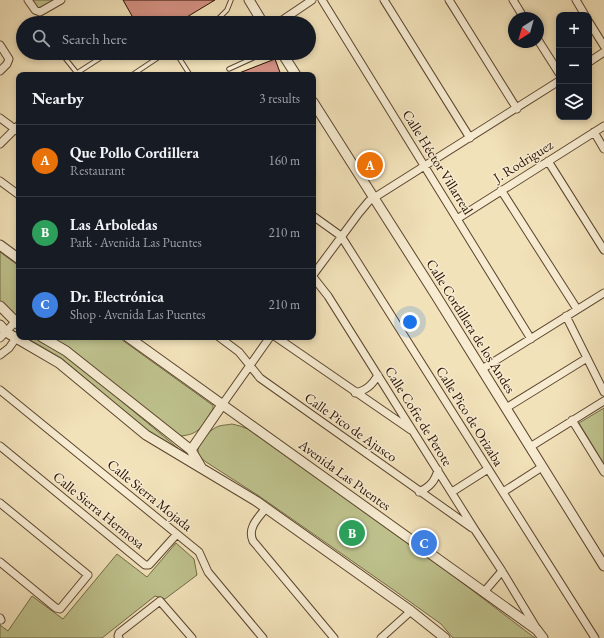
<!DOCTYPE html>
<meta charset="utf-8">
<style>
body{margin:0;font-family:"EB Garamond",serif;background:#242831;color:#f1f3f6}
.controls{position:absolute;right:12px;top:12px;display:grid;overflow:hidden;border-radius:8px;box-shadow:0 2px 6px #0003}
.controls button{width:36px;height:36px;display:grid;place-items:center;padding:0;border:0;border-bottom:1px solid #363941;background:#171b24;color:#f1f3f6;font:20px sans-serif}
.compass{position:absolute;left:508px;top:12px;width:36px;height:36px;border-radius:50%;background:#171b24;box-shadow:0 2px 6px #0003;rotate:217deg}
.you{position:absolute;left:410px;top:322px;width:14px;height:14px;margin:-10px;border:3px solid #fff;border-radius:50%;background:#1a73e8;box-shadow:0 0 0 6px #1a73e833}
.badge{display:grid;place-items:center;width:26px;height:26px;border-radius:50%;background:#0b8043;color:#fff;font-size:13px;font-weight:700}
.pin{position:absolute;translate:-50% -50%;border:2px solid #fff;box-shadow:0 1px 4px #0006}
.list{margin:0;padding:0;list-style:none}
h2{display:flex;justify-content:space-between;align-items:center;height:52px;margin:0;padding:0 16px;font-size:17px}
h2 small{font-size:13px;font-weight:400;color:#9ea1a6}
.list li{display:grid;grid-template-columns:26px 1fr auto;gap:12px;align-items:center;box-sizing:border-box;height:72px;padding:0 16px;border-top:1px solid #363941}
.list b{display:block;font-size:15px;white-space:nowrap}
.list p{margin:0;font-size:13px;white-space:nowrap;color:#9ea1a6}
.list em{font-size:13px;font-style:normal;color:#9ea1a6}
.icon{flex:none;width:22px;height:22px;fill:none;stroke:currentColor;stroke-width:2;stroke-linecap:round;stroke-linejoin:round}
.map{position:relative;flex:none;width:604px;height:638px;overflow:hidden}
.search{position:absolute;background:#171b24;box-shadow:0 2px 6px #0003;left:16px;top:16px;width:300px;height:44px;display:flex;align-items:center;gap:10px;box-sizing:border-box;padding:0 14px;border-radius:22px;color:#9ea1a6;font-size:15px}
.panel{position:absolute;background:#171b24;box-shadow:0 2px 6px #0003;left:16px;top:72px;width:300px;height:268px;border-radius:8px}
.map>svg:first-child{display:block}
.green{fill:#bec28d;stroke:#746a46}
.building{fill:#d49183;stroke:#291100}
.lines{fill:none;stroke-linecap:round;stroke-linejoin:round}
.service-casing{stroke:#5b452e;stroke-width:5.5}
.minor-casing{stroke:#5b452e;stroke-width:9}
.tertiary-casing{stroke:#5b452e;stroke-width:11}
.service{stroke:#f7ecd2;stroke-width:3.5}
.minor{stroke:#f7ecd2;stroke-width:7}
.tertiary{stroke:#f7ecd2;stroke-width:9}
.labels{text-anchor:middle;stroke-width:3;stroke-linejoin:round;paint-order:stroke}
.street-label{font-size:14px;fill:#291100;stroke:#f7ecd2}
</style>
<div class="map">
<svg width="604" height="638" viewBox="0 0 604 638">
<rect width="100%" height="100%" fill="#f2e2ba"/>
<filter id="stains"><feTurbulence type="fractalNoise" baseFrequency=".005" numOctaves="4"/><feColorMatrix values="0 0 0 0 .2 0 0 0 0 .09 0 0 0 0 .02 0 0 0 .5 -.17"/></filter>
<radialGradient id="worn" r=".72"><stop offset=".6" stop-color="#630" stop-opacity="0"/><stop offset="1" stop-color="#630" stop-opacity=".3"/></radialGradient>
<path class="green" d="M32 0H55L40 11Z
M0 252 19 266V321L0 303Z
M25 337C41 337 53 346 66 355L186 455V456L147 430 61 358Z
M49 337H118L211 404 213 405V409C202 425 201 435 179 436Z
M604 408V464L579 423Z
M232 424 240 426 248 429 443 568 535 638H453L441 624 395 591 259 496 206 462C204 460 200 458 199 455 194 444 209 430 219 426 223 425 227 425 232 424Z
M176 543 194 559 197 575 165 599 155 596 102 638H0V625L8 631 32 596 63 619 117 554 147 577Z"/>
<path class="building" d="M123 0H215L177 23H136Z
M275 59 281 75H234Z"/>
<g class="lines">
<defs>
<path id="service" d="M89 23 95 21 100 23
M214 23 227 10 231 0
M63 53 65 58 77 73
M176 53 190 75
M229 69 264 53
M79 75 77 73 108 53
M132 75 165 53"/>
<path id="minor" d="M28 0 35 10 40 12 61 0
M322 0 531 339
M384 0 470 138
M449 0 517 109
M513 0 524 18
M576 0 585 15
M589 22 604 46
M278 23 312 0
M538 40 559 73
M0 45 9 59 7 64 0 71
M589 62 604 52
M0 118 19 132
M594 132 604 149
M0 144 19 125
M548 161 604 250
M0 181 19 195
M501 190 577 309
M313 216 341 236 595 638
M457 219 604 126
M313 275 359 213 369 201 559 81
M313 277 328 296 475 530 502 571 537 629
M566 316 604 392
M219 337 239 352 260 378 472 528
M276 337 411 430
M0 338 15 322
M0 355 9 348 19 334
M482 369 604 293
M0 390 199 552 208 572 263 638
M355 393C367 390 372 385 378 375
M222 405 270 337
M506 408 587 358
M572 420 604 472
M0 446 145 565H149L177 534
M530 447 604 401
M419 492C430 487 435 481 438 470
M452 492 488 469
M503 492 542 467
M0 503 88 575 60 609 56 608 0 562
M266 508C258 518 247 528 253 541L334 638
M484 592 502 571
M0 618 1 620
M119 638 118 636 119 633 160 601 192 638
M381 638 411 611"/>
<path id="tertiary" d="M249 0 263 23
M282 53 296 75
M313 102 435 294 604 566
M0 245 19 259
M0 306 19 325
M0 325 6 332 16 338 59 363 146 435 256 501 411 611 445 638
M42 337 66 351 191 450 201 467
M128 337 537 630 543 638
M191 450 222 405"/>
</defs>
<use href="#service" class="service-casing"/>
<use href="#minor" class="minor-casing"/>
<use href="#tertiary" class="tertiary-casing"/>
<use href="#service" class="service"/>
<use href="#minor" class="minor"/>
<use href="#tertiary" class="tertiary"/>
</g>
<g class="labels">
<g class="street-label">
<text transform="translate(523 161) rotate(-32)" y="5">J. Rodriguez</text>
<text transform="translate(438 162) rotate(58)" y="5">Calle Héctor Villarreal</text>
<text transform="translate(471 326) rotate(58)" y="5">Calle Cordillera de los Andes</text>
<text transform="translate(419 416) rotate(58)" y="5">Calle Cofre de Perote</text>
<text transform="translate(470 416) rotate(58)" y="5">Calle Pico de Orizaba</text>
<text transform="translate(351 427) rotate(35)" y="5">Calle Pico de Ajusco</text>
<text transform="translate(345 475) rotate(36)" y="5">Avenida Las Puentes</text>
<text transform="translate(150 495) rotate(39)" y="5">Calle Sierra Mojada</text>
<text transform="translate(99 510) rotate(39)" y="5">Calle Sierra Hermosa</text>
</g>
</g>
<rect width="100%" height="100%" filter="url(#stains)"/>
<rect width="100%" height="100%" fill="url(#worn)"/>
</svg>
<div class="controls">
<button>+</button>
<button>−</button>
<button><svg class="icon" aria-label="layers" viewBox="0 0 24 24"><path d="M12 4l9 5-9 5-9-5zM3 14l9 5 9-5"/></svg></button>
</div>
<svg class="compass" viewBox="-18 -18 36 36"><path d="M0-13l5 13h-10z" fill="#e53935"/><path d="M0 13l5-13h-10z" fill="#9ea1a6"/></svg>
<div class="you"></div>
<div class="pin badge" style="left:370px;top:165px;background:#e8710a">A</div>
<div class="pin badge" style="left:352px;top:533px;background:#2e9e5b">B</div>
<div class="pin badge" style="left:424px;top:543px;background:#3f7fe0">C</div>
<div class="search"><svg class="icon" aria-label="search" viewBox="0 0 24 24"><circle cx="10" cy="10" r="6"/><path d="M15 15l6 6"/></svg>Search here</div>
<section class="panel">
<h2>Nearby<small>3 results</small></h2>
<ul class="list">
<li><span class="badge" style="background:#e8710a">A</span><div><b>Que Pollo Cordillera</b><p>Restaurant</p></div><em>160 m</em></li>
<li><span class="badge" style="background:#2e9e5b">B</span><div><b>Las Arboledas</b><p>Park · Avenida Las Puentes</p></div><em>210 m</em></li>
<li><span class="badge" style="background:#3f7fe0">C</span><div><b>Dr. Electrónica</b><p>Shop · Avenida Las Puentes</p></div><em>210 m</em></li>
</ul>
</section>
</div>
